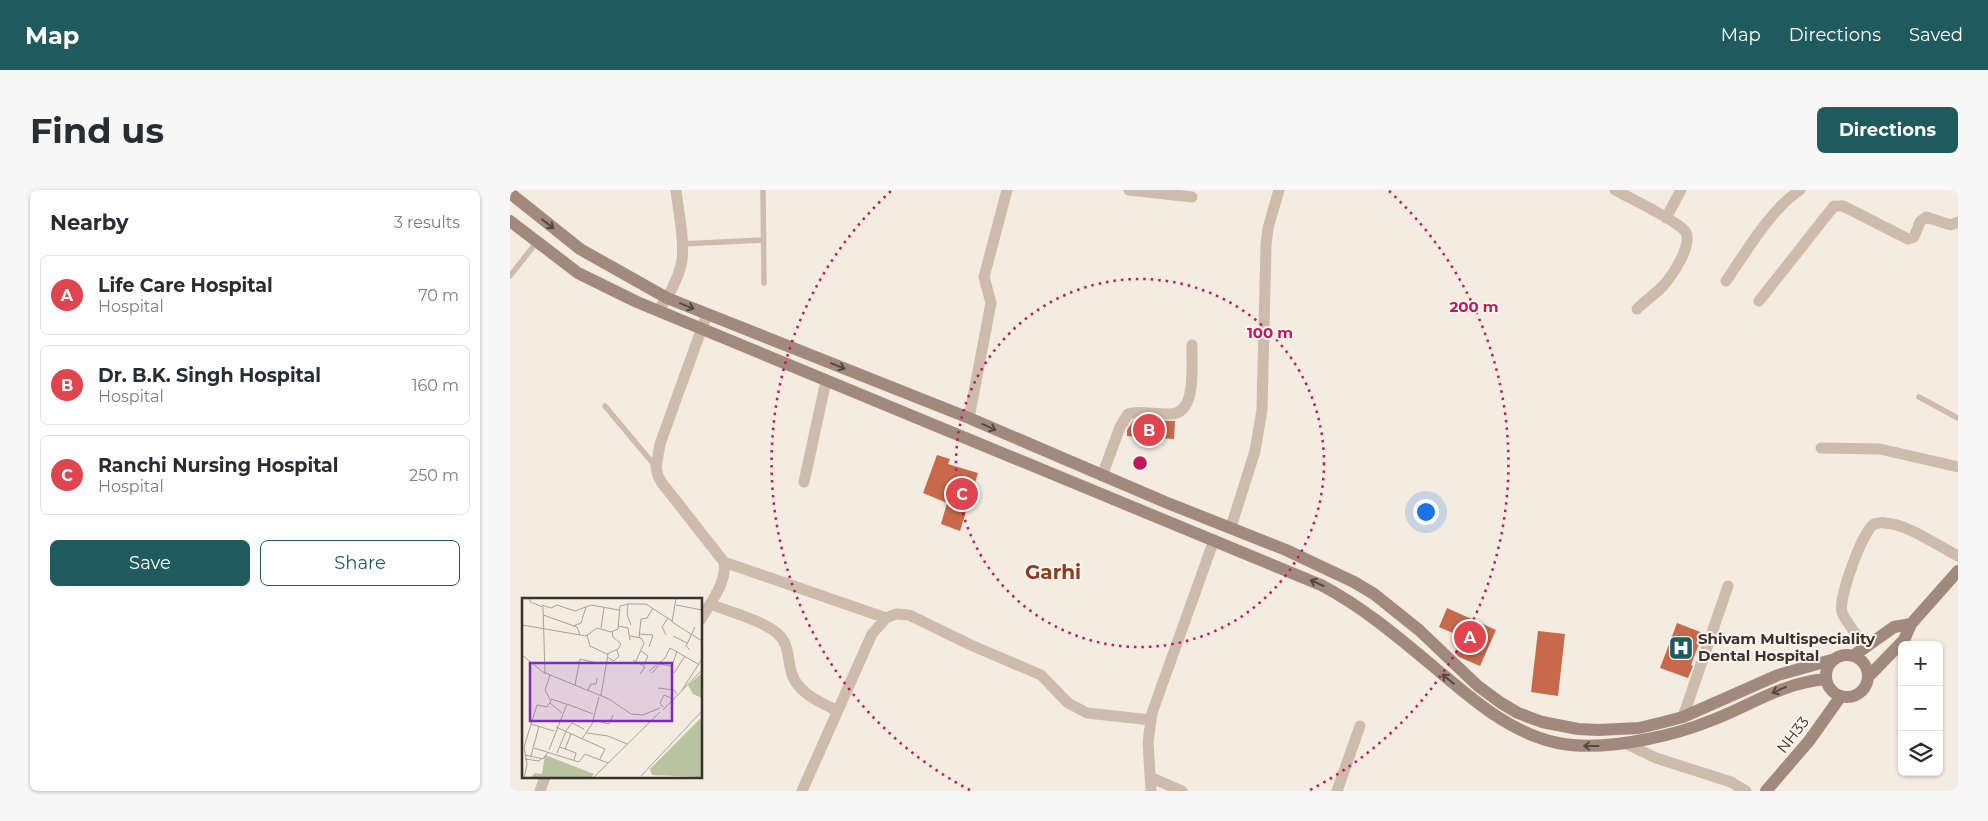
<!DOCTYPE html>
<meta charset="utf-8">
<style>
body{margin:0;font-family:Montserrat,sans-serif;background:#f7f7f7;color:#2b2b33}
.controls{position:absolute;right:15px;bottom:15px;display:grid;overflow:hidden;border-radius:8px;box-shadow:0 1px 4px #0004}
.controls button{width:45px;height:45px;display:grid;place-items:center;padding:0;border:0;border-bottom:1px solid #e1e1e2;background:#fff;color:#2b2b33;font:25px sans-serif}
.you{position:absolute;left:915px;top:321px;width:18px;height:18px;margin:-12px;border:4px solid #fff;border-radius:50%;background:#1a73e8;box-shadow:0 0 0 8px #1a73e833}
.badge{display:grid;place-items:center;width:32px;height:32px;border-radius:50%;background:#1f5a5e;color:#fff;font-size:16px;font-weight:700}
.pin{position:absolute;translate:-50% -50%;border:2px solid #fff;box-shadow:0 1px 5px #0006}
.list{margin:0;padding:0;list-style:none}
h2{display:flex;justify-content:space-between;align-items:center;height:65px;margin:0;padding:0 20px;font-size:21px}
h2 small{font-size:16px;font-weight:400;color:#7c7c81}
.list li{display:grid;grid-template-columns:32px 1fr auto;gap:15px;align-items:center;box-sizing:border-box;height:80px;margin:0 10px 10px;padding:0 10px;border:1px solid #e1e1e2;border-radius:8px}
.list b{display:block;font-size:19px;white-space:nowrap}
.list p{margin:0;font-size:16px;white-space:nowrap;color:#7c7c81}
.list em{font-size:16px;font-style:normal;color:#7c7c81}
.actions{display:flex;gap:10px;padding:15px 20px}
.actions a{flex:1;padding:11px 0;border:1px solid #1f5a5e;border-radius:8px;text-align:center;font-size:18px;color:#1f5a5e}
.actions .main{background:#1f5a5e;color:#fff}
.icon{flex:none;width:28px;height:28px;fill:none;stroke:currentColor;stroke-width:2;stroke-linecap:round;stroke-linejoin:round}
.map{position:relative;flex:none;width:1448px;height:601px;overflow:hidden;border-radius:8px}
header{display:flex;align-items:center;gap:30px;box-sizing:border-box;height:70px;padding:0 25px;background:#1f5a5e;color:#fff}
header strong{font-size:24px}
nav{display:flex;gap:28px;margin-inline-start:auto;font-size:18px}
.intro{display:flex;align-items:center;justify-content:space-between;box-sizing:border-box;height:120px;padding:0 30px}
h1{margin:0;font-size:35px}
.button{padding:12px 22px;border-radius:8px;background:#1f5a5e;color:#fff;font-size:18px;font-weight:700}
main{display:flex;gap:30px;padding:0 30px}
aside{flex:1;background:#fff;border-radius:8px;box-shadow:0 1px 4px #0004}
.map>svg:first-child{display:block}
.building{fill:#c8694b}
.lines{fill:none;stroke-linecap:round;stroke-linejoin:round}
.service{stroke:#cdbbac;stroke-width:5.5}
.minor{stroke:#cdbbac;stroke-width:11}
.secondary{stroke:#a18a7d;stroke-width:12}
.oneway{stroke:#544640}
.ring{fill:none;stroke:#c2185b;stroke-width:2.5;stroke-dasharray:2.5 5}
.labels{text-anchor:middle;stroke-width:4;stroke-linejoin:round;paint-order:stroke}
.poi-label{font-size:15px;font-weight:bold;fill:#3b302b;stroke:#fbf5ee;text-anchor:start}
.street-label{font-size:15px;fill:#3b302b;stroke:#fbf5ee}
.district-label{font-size:20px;font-weight:bold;fill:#8c3b22;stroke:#fbf5ee}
.inset-road{fill:none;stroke:#aaa098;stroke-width:1}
.view{fill:#7b2cbf;fill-opacity:0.15;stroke:#7b2cbf;stroke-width:2.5}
.inset-edge{fill:none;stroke:#3b302b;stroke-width:2.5}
.centre{fill:#c2185b;stroke:#fbf5ee;stroke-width:2.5}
.ring-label{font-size:15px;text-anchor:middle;font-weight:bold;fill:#c2185b;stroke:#fbf5ee;stroke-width:4;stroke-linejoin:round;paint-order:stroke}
</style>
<header>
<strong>Map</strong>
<nav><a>Map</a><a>Directions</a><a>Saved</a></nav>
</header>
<div class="intro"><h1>Find us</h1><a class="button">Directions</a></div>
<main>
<aside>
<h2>Nearby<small>3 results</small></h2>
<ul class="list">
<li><span class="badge" style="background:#e0444e">A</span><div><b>Life Care Hospital</b><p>Hospital</p></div><em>70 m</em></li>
<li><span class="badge" style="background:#e0444e">B</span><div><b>Dr. B.K. Singh Hospital</b><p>Hospital</p></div><em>160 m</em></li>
<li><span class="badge" style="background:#e0444e">C</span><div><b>Ranchi Nursing Hospital</b><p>Hospital</p></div><em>250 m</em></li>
</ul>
<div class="actions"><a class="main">Save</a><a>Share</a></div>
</aside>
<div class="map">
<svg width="1448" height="601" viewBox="0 0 1448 601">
<rect width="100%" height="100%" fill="#f4ebe1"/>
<path class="building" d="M634 230 665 231 664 249 617 246V240L623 231Z
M427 265 440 269 438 274 468 283 450 341 431 334 437 313 413 303Z
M937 418 986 440 970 476 949 467 945 463 952 447 929 437Z
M1167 433 1193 443 1181 475 1183 476 1178 488 1150 478Z
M1028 441 1055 444 1048 506 1021 502Z"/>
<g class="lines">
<path class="service" d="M253 0 254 93
M171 54 253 50
M0 86 26 53
M1409 207 1448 228
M95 216 146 277"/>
<path class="minor" d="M619 0 682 7
M1105 0C1120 8 1166 30 1175 41 1184 54 1162 86 1153 96 1145 104 1135 111 1127 119
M1156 28 1171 0
M1216 91C1236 62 1261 19 1290 0
M1249 111 1324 16H1333L1398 49 1404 47 1410 32 1416 27 1441 35 1448 32
M148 121C158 107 167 92 171 75 176 57 168 19 166 0
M459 228 481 113 474 87 497 0
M1311 258 1370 259 1448 277
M592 286 610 237 618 224C632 220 646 225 661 224 688 223 681 174 682 155
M294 292 316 191
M721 337 745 261 752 220 756 55 758 38 769 0
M214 372 376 428
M200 414C220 422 251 430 267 443 282 456 276 474 284 489 292 505 313 513 327 521
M191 429C201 411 217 393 214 372L152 293 148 286 146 277 150 254 197 124
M1356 457C1350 448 1335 432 1332 422 1328 409 1352 342 1364 334 1367 333 1373 332 1375 333 1398 334 1428 356 1448 366
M1173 527 1218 396
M1115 553 1146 568 1221 592 1236 601
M642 588 672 601
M30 601 35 587
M292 601 362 444 376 428 386 424 399 425 463 456 531 485 558 513 577 523 641 530
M641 601 638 552 642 523 704 350
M827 601 850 536"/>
<path class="secondary" d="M0 3 70 59 157 108 459 228 655 312 776 360 844 392 864 404 909 440 968 496 991 513 1008 523 1032 532 1068 539 1088 540 1129 538 1150 533 1173 527 1268 485 1325 469
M0 31 68 83 127 112 811 395C853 417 888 447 924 477 961 508 999 543 1048 553 1077 559 1109 555 1138 549 1159 545 1180 539 1200 531 1240 516 1271 493 1316 489
M1316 486a21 21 0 1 1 42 0a21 21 0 1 1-42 0Z
M1343 466 1384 437 1401 434
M1358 487 1394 450 1401 434 1448 381
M1256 601 1299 551 1331 506"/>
</g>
<defs><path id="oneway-shaft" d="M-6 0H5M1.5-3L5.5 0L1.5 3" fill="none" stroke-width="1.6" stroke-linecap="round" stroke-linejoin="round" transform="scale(1.25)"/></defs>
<g class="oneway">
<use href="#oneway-shaft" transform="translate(38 34) rotate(38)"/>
<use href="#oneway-shaft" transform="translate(177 116) rotate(22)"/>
<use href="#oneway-shaft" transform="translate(328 176) rotate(22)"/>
<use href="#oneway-shaft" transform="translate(479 237) rotate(24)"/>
<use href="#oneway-shaft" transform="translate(807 393) rotate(-156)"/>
<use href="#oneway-shaft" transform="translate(938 489) rotate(-140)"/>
<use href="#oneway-shaft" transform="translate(1269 500) rotate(156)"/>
<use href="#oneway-shaft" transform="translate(1081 556) rotate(180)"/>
</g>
<g class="ring">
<circle cx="630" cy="273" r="184"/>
<path d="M460 600A369 369 0 0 1 381 1M879 1A369 369 0 0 1 800 600"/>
</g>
<defs>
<symbol id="hospital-square" viewBox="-11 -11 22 22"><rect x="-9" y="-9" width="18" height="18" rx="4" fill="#1f5a5e" stroke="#fbf5ee"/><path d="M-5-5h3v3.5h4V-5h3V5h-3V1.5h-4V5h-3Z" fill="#fff"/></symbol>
</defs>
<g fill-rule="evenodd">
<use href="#hospital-square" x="1157" y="444" width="28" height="28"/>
</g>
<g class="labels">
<g class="poi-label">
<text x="1188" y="454">Shivam Multispeciality<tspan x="1188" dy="17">Dental Hospital</tspan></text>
</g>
<g class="street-label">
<text transform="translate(1283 545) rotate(-52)" y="5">NH33</text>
</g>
<g class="district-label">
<text x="543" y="389">Garhi</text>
</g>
</g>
<g transform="translate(12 408)">
<rect width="180" height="180" fill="#f4ebe1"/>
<path d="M180 119V179L130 177 128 171ZM23 157 72 176 68 180H8L13 175 20 176Z" fill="#b8c4a0"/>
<path d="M180 75V100L171 96 166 87Z" fill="#b8c4a0"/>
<path class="inset-road" d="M8 0V4L21 9 23 76M154 0 150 24 180 43M106 6 105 16 109 27M20 7 29 10 35 7 53 13 69 7 97 12M154 7 180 12M21 17 55 29 58 37M0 27 64 38 75 30 89 34 96 31 98 8 106 6H124L150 23M51 28 59 25 64 9M96 28 106 30 108 42M79 30 82 10M117 36 131 37 127 49M65 37 68 48 85 56 96 51 99 46 91 39 90 33M144 37 140 29 146 20M108 38 119 40 122 45 114 63M151 38 165 45M117 40 119 21 125 20 131 10M168 52 164 48 173 29M119 53 126 58 122 67M0 57 21 74 87 101 109 116 121 117 138 110M85 59 92 63 97 58 95 52M111 62 123 69 118 76M127 73 143 60 148 50 176 66M130 75 138 66 150 68 155 53M152 75 163 58M53 87 58 61 75 65M136 90 152 92 155 96M66 92 69 86H74L75 80M160 92 180 61M79 97 86 56M29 101 44 106M28 105 40 115M141 109 138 105 142 97 151 101M141 112 180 72M71 122 87 126 91 117M9 126 32 133M34 129 83 151 78 161M44 133 50 125 62 131M65 135 86 138 105 146M60 141 70 126 77 99M38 149 54 155 52 162M12 150 57 164 63 156 86 165M43 151 49 136M27 152 45 106 71 116M35 155 44 133M3 157 21 161 26 154M9 158 17 128M3 161 17 163 19 161M119 178 180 113M2 180 5 166 2 149 15 107 25 109 29 103 23 92 28 77M71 180 138 114M89 180H141"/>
<path class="view" d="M8 65H150V123H8Z"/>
<rect width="180" height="180" class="inset-edge"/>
</g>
<circle cx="630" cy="273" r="8" class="centre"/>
<g class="ring-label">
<text x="964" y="122">200 m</text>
<text x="760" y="148">100 m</text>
</g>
</svg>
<div class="controls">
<button>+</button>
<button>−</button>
<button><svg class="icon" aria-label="layers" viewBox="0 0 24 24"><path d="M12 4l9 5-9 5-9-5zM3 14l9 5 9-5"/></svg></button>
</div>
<div class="you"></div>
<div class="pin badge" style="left:960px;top:447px;background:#e0444e">A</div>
<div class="pin badge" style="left:639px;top:240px;background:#e0444e">B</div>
<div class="pin badge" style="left:452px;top:304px;background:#e0444e">C</div>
</div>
</main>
